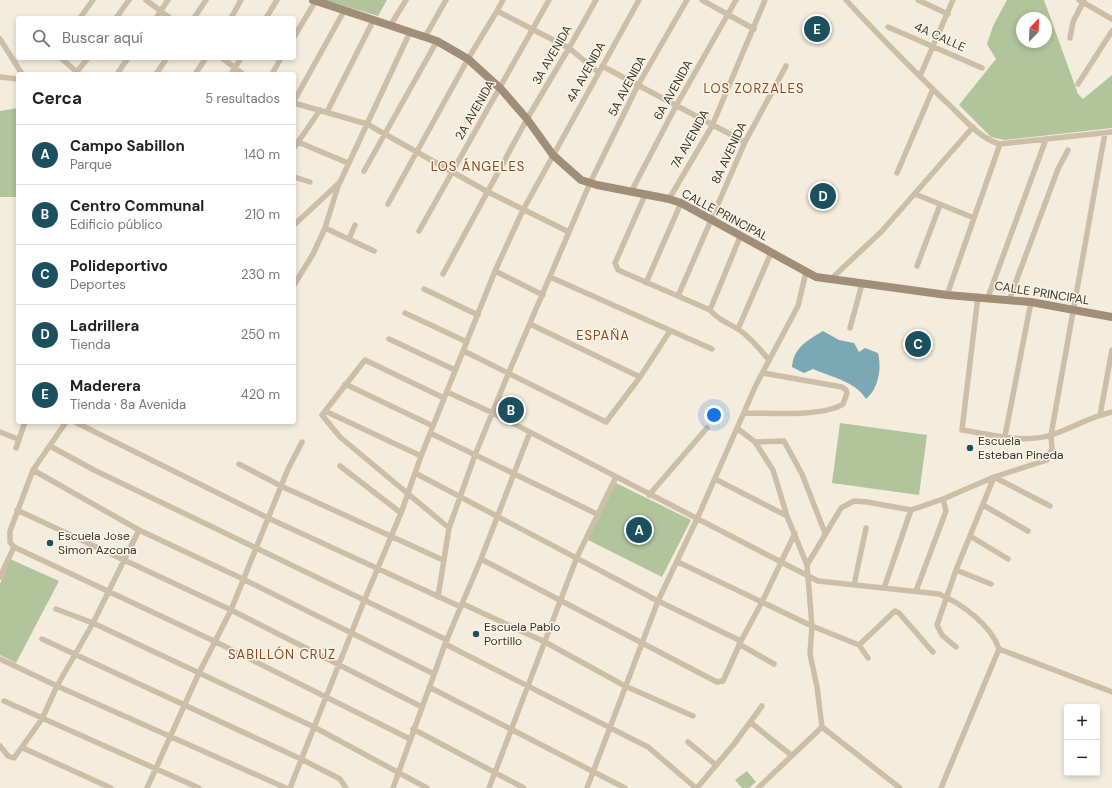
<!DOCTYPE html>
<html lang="es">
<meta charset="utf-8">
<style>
body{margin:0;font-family:"DM Sans",sans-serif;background:#f6f6f6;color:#222}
.controls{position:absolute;right:12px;bottom:12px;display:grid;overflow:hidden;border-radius:4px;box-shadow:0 2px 6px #0003}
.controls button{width:36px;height:36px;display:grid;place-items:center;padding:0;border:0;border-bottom:1px solid #e0e0e0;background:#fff;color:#222;font:20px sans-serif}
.compass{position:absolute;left:1016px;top:12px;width:36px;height:36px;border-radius:50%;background:#fff;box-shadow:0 2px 6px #0003;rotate:23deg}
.you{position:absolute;left:714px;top:415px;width:14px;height:14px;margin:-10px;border:3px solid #fff;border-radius:50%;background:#1a73e8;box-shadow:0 0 0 6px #1a73e833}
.badge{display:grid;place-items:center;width:26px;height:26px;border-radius:50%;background:#1c505e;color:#fff;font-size:13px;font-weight:700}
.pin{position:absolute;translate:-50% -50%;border:2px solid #fff;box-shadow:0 1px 4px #0006}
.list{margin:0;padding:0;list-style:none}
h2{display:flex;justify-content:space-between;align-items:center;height:52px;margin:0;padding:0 16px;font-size:17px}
h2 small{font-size:13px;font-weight:400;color:#767676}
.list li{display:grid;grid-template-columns:26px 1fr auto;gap:12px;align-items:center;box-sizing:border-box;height:60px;padding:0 16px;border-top:1px solid #e0e0e0}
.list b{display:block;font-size:15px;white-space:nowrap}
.list p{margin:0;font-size:13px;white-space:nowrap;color:#767676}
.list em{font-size:13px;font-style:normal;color:#767676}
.icon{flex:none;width:22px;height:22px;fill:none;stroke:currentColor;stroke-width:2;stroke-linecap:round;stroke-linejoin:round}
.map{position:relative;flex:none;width:1112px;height:788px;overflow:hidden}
.search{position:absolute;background:#fff;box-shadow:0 2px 6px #0003;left:16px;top:16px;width:280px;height:44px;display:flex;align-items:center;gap:10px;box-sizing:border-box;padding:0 14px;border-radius:4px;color:#767676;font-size:15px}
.panel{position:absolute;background:#fff;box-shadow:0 2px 6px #0003;left:16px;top:72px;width:280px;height:352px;border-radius:4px}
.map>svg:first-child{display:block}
.green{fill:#b1c49c;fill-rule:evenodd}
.water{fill:#7ba8b3}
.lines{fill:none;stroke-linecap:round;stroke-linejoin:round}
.street{stroke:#cdbea8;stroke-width:5.5}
.secondary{stroke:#a18e79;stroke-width:8}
.poi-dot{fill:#1c505e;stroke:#fbf6ea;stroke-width:1.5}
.labels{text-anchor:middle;stroke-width:3;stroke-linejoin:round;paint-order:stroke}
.street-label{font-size:12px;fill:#393129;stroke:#fbf6ea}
.poi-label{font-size:12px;fill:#393129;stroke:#fbf6ea;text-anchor:start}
.neighbourhood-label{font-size:13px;letter-spacing:1px;fill:#8d481d;stroke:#fbf6ea}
</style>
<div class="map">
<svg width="1112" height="788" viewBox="0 0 1112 788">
<rect width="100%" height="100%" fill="#f4eddd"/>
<path class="green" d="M324 0H387L378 16Z
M1007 0H1044L1078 94 1083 99 1112 75V128L1004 140 991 137 959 105 996 59 987 44 993 26ZM1022 18H1046V42H1022Z
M18 108V197H0V111Z
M840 423 927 435 919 495 832 483Z
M616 483 691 520 662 577 588 540Z
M10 559 59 581 16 663 0 655V584Z
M747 771 756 782 749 788H742L735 780Z"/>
<path class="water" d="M823 331 839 340 854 343 859 352 865 348 878 353C882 369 878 389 866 399 855 381 831 377 813 369L804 373 792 367C794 347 807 341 823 331Z"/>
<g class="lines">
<path class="street" d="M146 0 170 18
M503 0 497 11 569 48 598 72
M702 0 754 29
M846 0C878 35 911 68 945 101 961 115 979 139 1000 144L1112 132
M918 0 948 14
M1079 0 1112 19
M80 18 93 0
M116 18 129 0
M156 18 168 0
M194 18 206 0
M231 18 241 0
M266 18 277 0
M390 26 406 0
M888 27 982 68
M294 37 315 2
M425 37 446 0
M1070 38 1073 22 1084 0
M0 39 22 74
M61 58 79 74
M222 58 243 74
M602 66 745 142
M75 74 88 58
M117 74 128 58
M156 74 167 58
M195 74 206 58
M231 74 241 58
M272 74 281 58
M920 76 953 0
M0 77 18 79
M1078 84 1112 31
M294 101 344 11
M294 103 367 124 488 192 569 232
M327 112 373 21
M298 142 348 163
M294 148 320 110
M364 171 437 41
M897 173 933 89
M294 177 310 182
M631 192 676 106 736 0
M915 194 974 218
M645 195 615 263 618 270 710 310C720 321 726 322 738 329 750 337 760 349 769 360
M669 199 712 126 765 0
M388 204 468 59 497 11
M294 225 340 182 410 32
M325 228 374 251
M419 231 549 0
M349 239 355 225
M917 266 940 205
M495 271 543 295
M443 274 527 119 569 48 596 0
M550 277 712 349
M831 279 882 231 973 127
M646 283 681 203
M294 285 313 254 325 228 339 183
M424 289 478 315
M947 295 1000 144
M678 296 745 142 786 66
M978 296 962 430C990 434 1023 444 1051 435 1072 428 1090 417 1112 412
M988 297 1046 139
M1009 300 1058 169 1068 150
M710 310 740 237
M405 313 467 342
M530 324 640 377
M850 328 862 284
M738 329 771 253
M389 339 455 370
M464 351 606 422 640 377 670 331
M345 384 433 426
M447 392 493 413 818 581 939 594C961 603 992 626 999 649L941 788
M444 398 365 360 322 415 340 437 449 528
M325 411 421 456
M744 413C768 413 824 417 843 404L847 393 846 390 842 387 763 373
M1100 415 1112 350
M66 422 33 470 10 531V542L14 547 214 641 410 739
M75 422 268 518 461 607
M738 429 755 442 784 441 802 474 825 533
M0 432 18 439
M430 433 597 514
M1005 436 1031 302
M755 442 773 470 787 516 807 565
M50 446 94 470 447 640
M16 448 25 422
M239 464 281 486 443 560
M340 466 401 513
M33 470 139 530 243 579 434 674
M415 473 658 601 741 641 723 681 717 682 481 559
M715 479 787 516
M649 495 707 428
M983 505 1028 531
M17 510 231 610 422 707
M970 536 1008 559
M678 562 812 626 859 645 868 658
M956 570 991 584
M0 577 14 547
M854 585 866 528
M884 588 911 510
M916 591 946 511 943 499
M438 597 449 528 475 455 509 372 590 183 638 85 687 0
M463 604 545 642 625 686 693 716
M56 609 93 623 314 727 427 788
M42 639 301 759 340 779 346 788
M741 641 762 602 795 533
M445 644 648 747 696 788
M739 644 774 664
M859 645 895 611 899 613 933 652
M956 647 942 635 937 625 956 570 994 477 1050 506
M999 649 1112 692
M0 659 57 686 286 788
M429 687 625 788
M4 701 199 788
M750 722 791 755
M413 729 524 788
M688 742 716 765
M0 746 8 756 14 758 42 719 57 686 93 623 139 530
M23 748 111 788
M147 788 199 673 231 610 288 469 302 442
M290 788 364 601 401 513 421 456 495 271 523 210 639 0
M393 788 445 644 481 559 530 432
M489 788 577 557 616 477
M587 788 658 601 697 519 756 385 798 306 806 272
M697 788 734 744 762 706
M758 788 822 727
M900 788 822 727 817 687 810 654 812 626 807 565 841 508 854 501 867 502 911 510 943 499 994 477 1047 460 1052 449 1051 435 1105 133"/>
<path class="secondary" d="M313 0 437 41 468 59 501 89 527 119 553 155 581 180 597 185 669 199 681 203 816 277 947 295 1031 302 1112 317"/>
</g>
<g class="poi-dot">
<circle cx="970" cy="448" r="4"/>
<circle cx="50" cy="543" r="4"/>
<circle cx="476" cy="634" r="4"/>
</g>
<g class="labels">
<g class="street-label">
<text transform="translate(940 37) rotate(24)" y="4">4A CALLE</text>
<text transform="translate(552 55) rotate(-60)" y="4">3A AVENIDA</text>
<text transform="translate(586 72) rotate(-61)" y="4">4A AVENIDA</text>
<text transform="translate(627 86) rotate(-62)" y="4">5A AVENIDA</text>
<text transform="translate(673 90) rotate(-61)" y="4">6A AVENIDA</text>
<text transform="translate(475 110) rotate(-60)" y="4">2A AVENIDA</text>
<text transform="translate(690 139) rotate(-61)" y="4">7A AVENIDA</text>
<text transform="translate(729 153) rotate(-65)" y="4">8A AVENIDA</text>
<text transform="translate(725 215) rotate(28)" y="4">CALLE PRINCIPAL</text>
<text transform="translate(1042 293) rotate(9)" y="4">CALLE PRINCIPAL</text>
</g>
<g class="poi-label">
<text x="978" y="445">Escuela<tspan x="978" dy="14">Esteban Pineda</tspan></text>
<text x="58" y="540">Escuela Jose<tspan x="58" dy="14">Simon Azcona</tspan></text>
<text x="484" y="631">Escuela Pablo<tspan x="484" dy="14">Portillo</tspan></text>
</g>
<g class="neighbourhood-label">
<text x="754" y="93">LOS ZORZALES</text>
<text x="478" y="171">LOS ÁNGELES</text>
<text x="603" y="340">ESPAÑA</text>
<text x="282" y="659">SABILLÓN CRUZ</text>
</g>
</g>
</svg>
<div class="controls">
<button>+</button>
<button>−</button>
</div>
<svg class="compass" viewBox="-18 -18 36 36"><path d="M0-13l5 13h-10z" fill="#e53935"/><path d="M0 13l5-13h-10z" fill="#767676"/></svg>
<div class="you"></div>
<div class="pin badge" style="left:639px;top:530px">A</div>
<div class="pin badge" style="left:511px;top:410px">B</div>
<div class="pin badge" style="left:918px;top:344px">C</div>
<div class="pin badge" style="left:823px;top:196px">D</div>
<div class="pin badge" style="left:817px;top:29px">E</div>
<div class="search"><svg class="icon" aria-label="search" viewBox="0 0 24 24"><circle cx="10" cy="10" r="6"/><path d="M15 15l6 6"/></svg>Buscar aquí</div>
<section class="panel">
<h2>Cerca<small>5 resultados</small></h2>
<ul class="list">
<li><span class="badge">A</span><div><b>Campo Sabillon</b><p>Parque</p></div><em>140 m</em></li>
<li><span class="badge">B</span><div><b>Centro Communal</b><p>Edificio público</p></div><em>210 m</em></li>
<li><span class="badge">C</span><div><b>Polideportivo</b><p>Deportes</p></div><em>230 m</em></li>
<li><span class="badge">D</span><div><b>Ladrillera</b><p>Tienda</p></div><em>250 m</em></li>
<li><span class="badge">E</span><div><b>Maderera</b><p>Tienda · 8a Avenida</p></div><em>420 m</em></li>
</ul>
</section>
</div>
